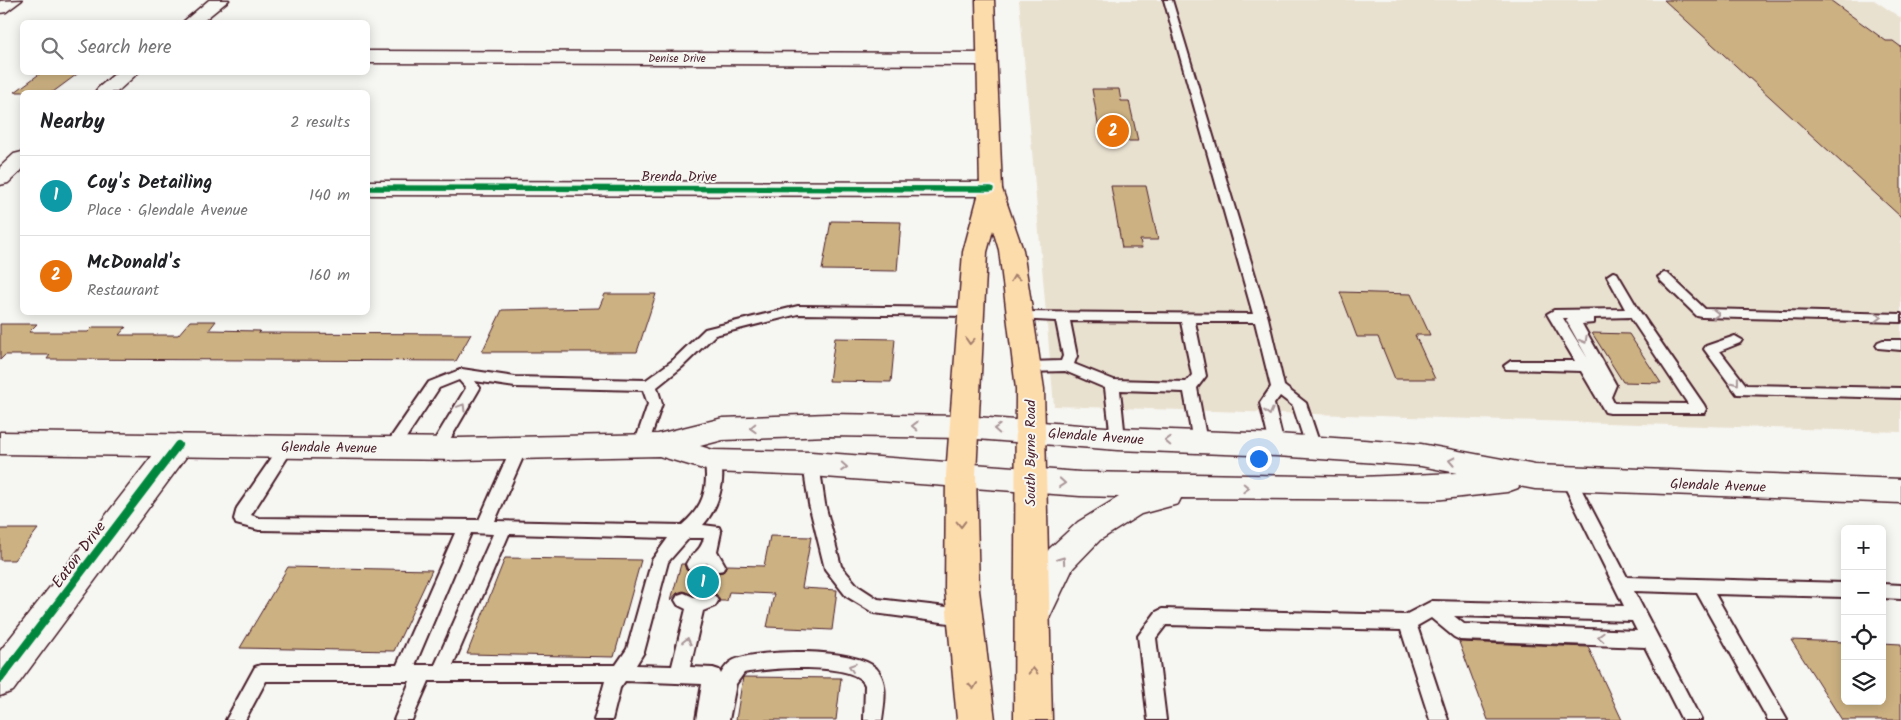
<!DOCTYPE html>
<meta charset="utf-8">
<style>
body{margin:0;font-family:Kalam,sans-serif;background:#f6f6f6;color:#202124}
.controls{position:absolute;right:15px;bottom:15px;display:grid;overflow:hidden;border-radius:8px;box-shadow:0 2px 12px #0003}
.controls button{width:45px;height:45px;display:grid;place-items:center;padding:0;border:0;border-bottom:1px solid #e0e0e0;background:#fff;color:#202124;font:25px sans-serif}
.you{position:absolute;left:1258px;top:458px;width:18px;height:18px;margin:-12px;border:4px solid #fff;border-radius:50%;background:#1a73e8;box-shadow:0 0 0 8px #1a73e833}
.badge{display:grid;place-items:center;width:32px;height:32px;border-radius:50%;background:#c8321e;color:#fff;font-size:16px;font-weight:700}
.pin{position:absolute;translate:-50% -50%;border:2px solid #fff;box-shadow:0 1px 5px #0006}
.list{margin:0;padding:0;list-style:none}
h2{display:flex;justify-content:space-between;align-items:center;height:65px;margin:0;padding:0 20px;font-size:21px}
h2 small{font-size:16px;font-weight:400;color:#757577}
.list li{display:grid;grid-template-columns:32px 1fr auto;gap:15px;align-items:center;box-sizing:border-box;height:80px;padding:0 20px;border-top:1px solid #e0e0e0}
.list b{display:block;font-size:19px;white-space:nowrap}
.list p{margin:0;font-size:16px;white-space:nowrap;color:#757577}
.list em{font-size:16px;font-style:normal;color:#757577}
.icon{flex:none;width:28px;height:28px;fill:none;stroke:currentColor;stroke-width:2;stroke-linecap:round;stroke-linejoin:round}
.map{position:relative;flex:none;width:1901px;height:720px;overflow:hidden}
.search{position:absolute;background:#fff;box-shadow:0 2px 12px #0003;left:20px;top:20px;width:350px;height:55px;display:flex;align-items:center;gap:12px;box-sizing:border-box;padding:0 18px;border-radius:8px;color:#757577;font-size:19px}
.panel{position:absolute;background:#fff;box-shadow:0 2px 12px #0003;left:20px;top:90px;width:350px;height:225px;border-radius:8px}
.map>svg:first-child{display:block}
.built{fill:#e9e1d0}
.building{fill:#ccb182;stroke:#4a1f2b}
.lines{fill:none;stroke-linecap:round;stroke-linejoin:round}
.lane-casing{stroke:#4a1f2b;stroke-width:4}
.street-casing{stroke:#4a1f2b;stroke-width:3}
.secondary-casing{stroke:#4a1f2b;stroke-width:3}
.primary-casing{stroke:#4a1f2b;stroke-width:3}
.lane{fill:#f6f6f2;fill-rule:evenodd}
.street{fill:#f6f6f2;fill-rule:evenodd}
.secondary{fill:#f6f6f2;fill-rule:evenodd}
.primary{fill:#fddcac;fill-rule:evenodd}
.cycleway-far1-casing{stroke:#f6f6f2;stroke-width:9}
.cycleway-casing{stroke:#f6f6f2;stroke-width:11}
.cycleway-far1{stroke:#00873e;stroke-width:5.5}
.cycleway{stroke:#00873e;stroke-width:8}
.oneway{stroke:#a47e6c}
.oneway2{stroke:#a99598}
.labels{text-anchor:middle;stroke-width:4;stroke-linejoin:round;paint-order:stroke}
.far-street-label{font-size:11px;fill:#4a1f2b;stroke:#f6f6f2}
.street-label{font-size:14px;fill:#4a1f2b;stroke:#f6f6f2}
.near-street-label{font-size:16px;fill:#4a1f2b;stroke:#f6f6f2}
</style>
<div class="map">
<svg width="1901" height="720" viewBox="0 0 1901 720">
<rect width="100%" height="100%" fill="#f6f6f2"/>
<filter id="ink" filterUnits="userSpaceOnUse"><feTurbulence type="fractalNoise" baseFrequency=".02" numOctaves="2"/><feDisplacementMap in="SourceGraphic" scale="10" xChannelSelector="R" yChannelSelector="G"/><feConvolveMatrix kernelMatrix="1 2 1 2 8 2 1 2 1" color-interpolation-filters="sRGB"/></filter>
<g filter="url(#ink)">
<path class="built" d="M1019 0H1874L1901 18V432L1054 406Z"/>
<path class="building" d="M1664 0H1830L1886 41H1893L1901 47V217Z
M42 72H80L53 92H15Z
M1092 89H1119L1121 101H1129L1138 141H1101Z
M1111 186H1146L1158 240H1140L1142 248H1122Z
M831 221 901 222 897 271 822 270Z
M1340 292 1411 294 1430 335H1415L1435 379H1395L1378 337H1357Z
M605 294H656L637 352H482L502 310 599 308Z
M190 321H216L209 330 260 331 258 333 471 334 456 361 47 359 50 355H5L0 360V324H37L29 332H88L93 327H126L119 335H178Z
M1592 333 1629 334 1661 383 1623 382Z
M835 338 895 339 891 382 829 381Z
M0 529H38L14 560H0Z
M770 536 811 537 802 588 837 590 832 630 767 627 774 594 729 592 727 601H720L717 595 710 592 696 596 683 591 677 593 671 600 681 564H684L686 570 693 573 706 566 710 571 717 573 723 572 727 565 764 566Z
M505 558 641 560 614 657 467 654Z
M288 567 432 570 394 651 240 648Z
M1791 640 1845 642V701H1882V643L1901 644V720H1842Z
M1459 642 1588 647 1622 720H1488Z
M743 677 841 678 836 720H736Z"/>
<g class="lines">
<defs>
<path id="lane" d="M1164 0H1172L1268 318 1284 386 1306 403 1321 448 1318 452H1308L1293 406 1280 396 1274 404 1284 445 1282 449H1272L1270 445 1260 403 1271 387 1255 322H1195L1206 376 1197 388 1207 442 1205 446H1195L1193 442 1184 392 1120 390 1125 439 1123 443H1113L1111 439 1105 388 1065 371 1028 372 1021 367 1028 362 1061 361 1063 356 1056 321 1015 319 1013 316 1015 313 1020 312 1253 314ZM1070 321 1181 322 1192 375 1186 382 1114 380 1074 364 1077 356Z
M1613 272 1617 273 1640 312 1704 405 1706 409 1704 413H1610L1605 412 1581 371 1506 369 1504 366 1511 361H1575L1547 314 1554 310 1625 309 1607 276ZM1630 317 1688 404 1614 403 1611 397 1616 385 1582 324 1594 323V318ZM1563 318H1568L1566 320 1588 359Z
M1664 273 1668 274 1705 309 1901 314V322L1702 317 1697 316 1660 280 1658 277Z
M798 306 971 308 978 312 971 316 798 314 715 335 682 367 657 387 662 404 648 445 646 449H636L634 445 648 404 643 390 515 387 475 381 480 388 442 453H432L429 449 466 388 459 380 439 388 396 453H386L383 449 429 382 462 369 515 377 646 380 672 361 705 329Z
M1735 336 1742 340 1740 343 1720 351 1746 385 1901 388V398L1737 394 1704 349 1706 346Z
M1883 340H1901V350L1878 348 1876 345 1878 342Z
M287 441 292 443 294 447 251 515 259 518 479 520 511 448 514 444H524L527 448 495 521 682 525C698 511 706 498 706 476 706 470 704 463 708 457H718C729 477 717 510 703 525L719 527 721 532 717 551 725 565 723 570C714 573 711 570 707 563L694 571 688 569 686 564C692 552 700 553 704 538H689L668 562 644 652 636 665 672 666 686 609 678 605 675 600 678 595 684 593 696 598 709 594 715 596 718 601 715 606 703 611 690 667 713 668 719 670 721 674C724 668 728 663 734 660 760 649 854 647 876 668 889 682 884 704 882 720H864L865 685C855 661 766 668 744 673L736 684 729 720H696L702 684 625 681 620 688 612 720H594L605 681H429L412 720H394L410 681H266L245 720H226L255 667 261 665H397L455 533 259 530 236 524 234 519 237 508 282 443ZM471 533 493 534 435 665H415ZM509 534 668 538 652 560 627 649 616 665H453Z
M811 458 816 460 819 464 825 504 841 566 858 586 878 599 964 609 970 612 973 617 970 622 964 625 874 613 846 596 825 569 809 504 803 464 806 460Z
M1569 473 1574 475 1627 577 1845 583V597L1715 594 1787 720H1768L1697 593 1634 591 1701 720H1682L1645 647 1460 640 1454 637 1431 618 1417 626 1448 720H1430L1401 630 1166 625 1156 638 1166 720H1148L1138 636 1156 612 1162 609 1405 615 1432 601 1624 606 1561 479 1564 475ZM1454 616 1632 621 1637 631 1464 624Z
M1882 584 1901 585V599L1882 598Z"/>
<path id="street" d="M22 0 6 12 0 13V1Z
M209 0H229L202 22H183Z
M368 51 986 53 993 55 995 59 993 63 986 65 368 63Z
M117 72H139L117 92H95L98 88Z
M22 152V170L8 183 0 185V167L14 154Z
M368 181 991 182 999 184 1002 189 999 194 991 196 368 195Z
M178 434 189 437 193 445 189 453 13 691 0 696V651L167 437Z"/>
<path id="secondary" d="M828 414 964 416 1118 428 1277 434 1421 444 1535 465 1901 479V503L1535 489 1519 486 1518 488 1507 492 1434 500 1181 498 1178 504 1141 514 1100 540 1073 568 1044 629 1032 633 1020 629 1015 618 1049 549 1078 522 1119 497 1080 496 811 476 713 472 659 456 459 460 0 454V432L459 438 658 434 723 418ZM828 436 964 438 1118 450 1277 456 1421 466 1457 473 1361 477 1080 472 811 452 713 450 700 446 723 440Z"/>
<path id="primary" d="M976 0H994L1002 189 1023 250 1044 389 1052 720H1014L1016 389 999 250 993 230 987 252 976 475 979 590 995 720H957L945 590 946 475 963 252 980 189Z"/>
</defs>
<use href="#lane" class="lane-casing"/>
<use href="#street" class="street-casing"/>
<use href="#secondary" class="secondary-casing"/>
<use href="#primary" class="primary-casing"/>
<use href="#lane" class="lane"/>
<use href="#street" class="street"/>
<use href="#secondary" class="secondary"/>
<use href="#primary" class="primary"/>
<defs>
<path id="cycleway-far1" d="M368 188 991 189"/>
<path id="cycleway" d="M0 679 178 445"/>
</defs>
<use href="#cycleway-far1" class="cycleway-far1-casing"/>
<use href="#cycleway" class="cycleway-casing"/>
<use href="#cycleway-far1" class="cycleway-far1"/>
<use href="#cycleway" class="cycleway"/>
</g>
<defs><path id="oneway-chevron" d="M-2-3.5L2.5 0L-2 3.5" fill="none" stroke-width="1.6" stroke-linecap="round" stroke-linejoin="round" transform="scale(1.25)"/></defs>
<g class="oneway">
<use href="#oneway-chevron" transform="translate(1015 278) rotate(-98)"/>
<use href="#oneway-chevron" transform="translate(970 341) rotate(94)"/>
<use href="#oneway-chevron" transform="translate(961 524) rotate(89)"/>
<use href="#oneway-chevron" transform="translate(1033 671) rotate(-91)"/>
<use href="#oneway-chevron" transform="translate(973 686) rotate(84)"/>
</g>
<g class="oneway2">
<use href="#oneway-chevron" transform="translate(1716 314) rotate(1)"/>
<use href="#oneway-chevron" transform="translate(1878 317) rotate(1)"/>
<use href="#oneway-chevron" transform="translate(1584 340) rotate(61)"/>
<use href="#oneway-chevron" transform="translate(1736 382) rotate(52)"/>
<use href="#oneway-chevron" transform="translate(462 407) rotate(-59)"/>
<use href="#oneway-chevron" transform="translate(1269 412) rotate(76)"/>
<use href="#oneway-chevron" transform="translate(915 426) rotate(-179)"/>
<use href="#oneway-chevron" transform="translate(753 428) rotate(178)"/>
<use href="#oneway-chevron" transform="translate(997 429) rotate(-177)"/>
<use href="#oneway-chevron" transform="translate(1168 441) rotate(-178)"/>
<use href="#oneway-chevron" transform="translate(1452 461) rotate(-169)"/>
<use href="#oneway-chevron" transform="translate(844 467) rotate(4)"/>
<use href="#oneway-chevron" transform="translate(1062 483) rotate(5)"/>
<use href="#oneway-chevron" transform="translate(1246 488) rotate(2)"/>
<use href="#oneway-chevron" transform="translate(1062 560) rotate(-55)"/>
<use href="#oneway-chevron" transform="translate(1601 637) rotate(-178)"/>
<use href="#oneway-chevron" transform="translate(687 641) rotate(-77)"/>
<use href="#oneway-chevron" transform="translate(852 667) rotate(-161)"/>
</g>
</g>
<g class="labels">
<g class="far-street-label">
<text x="677" y="62">Denise Drive</text>
</g>
<g class="street-label">
<text x="679" y="181">Brenda Drive</text>
<text transform="translate(1096 436) rotate(4)" y="5">Glendale Avenue</text>
<text transform="translate(329 447) rotate(1)" y="5">Glendale Avenue</text>
<text transform="translate(1030 453) rotate(-90)" y="5">South Byrne Road</text>
<text transform="translate(1718 485) rotate(2)" y="5">Glendale Avenue</text>
</g>
<g class="near-street-label">
<text transform="translate(78 554) rotate(-53)" y="6">Eaton Drive</text>
</g>
</g>
</svg>
<div class="controls">
<button>+</button>
<button>−</button>
<button><svg class="icon" aria-label="locate" viewBox="0 0 24 24"><circle cx="12" cy="12" r="6"/><path d="M12 2v4M12 18v4M2 12h4M18 12h4"/></svg></button>
<button><svg class="icon" aria-label="layers" viewBox="0 0 24 24"><path d="M12 4l9 5-9 5-9-5zM3 14l9 5 9-5"/></svg></button>
</div>
<div class="you"></div>
<div class="pin badge" style="left:703px;top:582px;background:#0f9aa8">1</div>
<div class="pin badge" style="left:1113px;top:131px;background:#e8710a">2</div>
<div class="search"><svg class="icon" aria-label="search" viewBox="0 0 24 24"><circle cx="10" cy="10" r="6"/><path d="M15 15l6 6"/></svg>Search here</div>
<section class="panel">
<h2>Nearby<small>2 results</small></h2>
<ul class="list">
<li><span class="badge" style="background:#0f9aa8">1</span><div><b>Coy's Detailing</b><p>Place · Glendale Avenue</p></div><em>140 m</em></li>
<li><span class="badge" style="background:#e8710a">2</span><div><b>McDonald's</b><p>Restaurant</p></div><em>160 m</em></li>
</ul>
</section>
</div>
